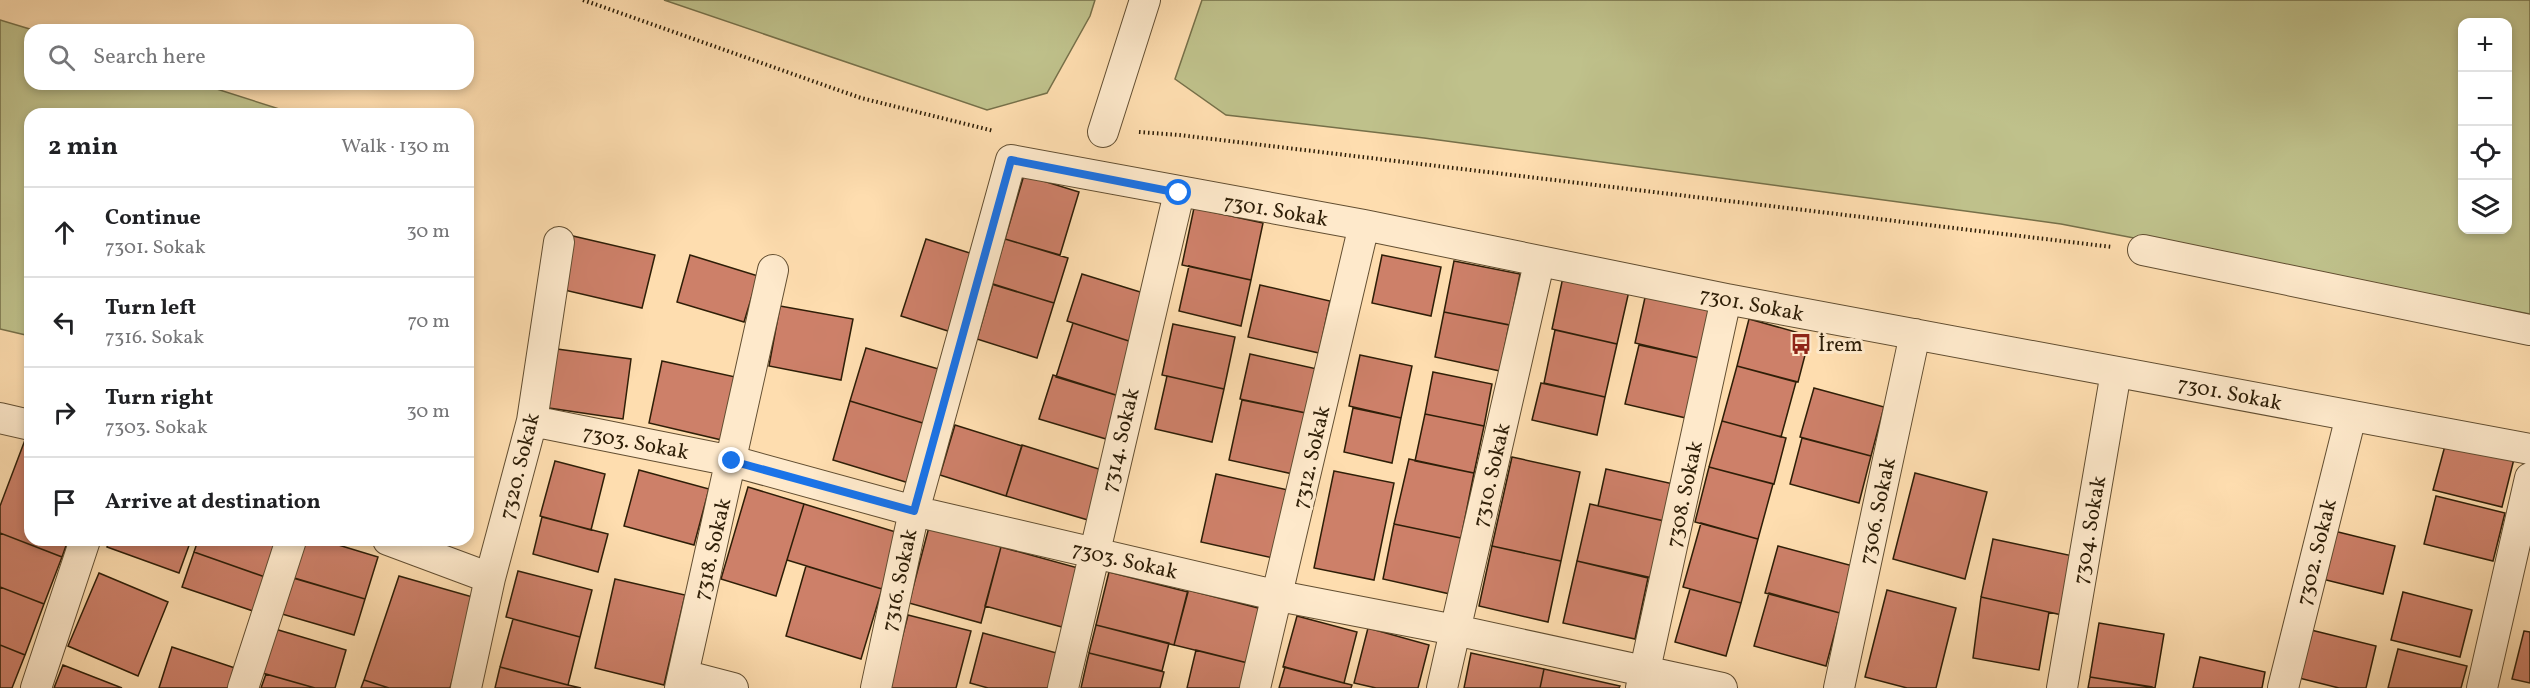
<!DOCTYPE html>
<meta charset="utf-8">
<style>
body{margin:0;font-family:Vollkorn,serif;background:#f6f6f6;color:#202124}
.controls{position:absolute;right:18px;top:18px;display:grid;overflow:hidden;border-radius:12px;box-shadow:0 3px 9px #0003}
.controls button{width:54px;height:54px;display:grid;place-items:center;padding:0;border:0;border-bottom:2px solid #e0e0e0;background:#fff;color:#202124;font:30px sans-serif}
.stop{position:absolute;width:18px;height:18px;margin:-14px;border:4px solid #1a73e8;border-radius:50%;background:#fff}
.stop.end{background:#1a73e8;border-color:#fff;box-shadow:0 2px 6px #0008}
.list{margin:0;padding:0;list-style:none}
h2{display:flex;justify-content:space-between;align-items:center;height:78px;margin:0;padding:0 24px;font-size:26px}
h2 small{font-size:20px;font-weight:400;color:#757577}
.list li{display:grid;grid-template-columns:39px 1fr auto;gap:18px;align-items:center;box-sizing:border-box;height:90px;padding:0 24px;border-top:2px solid #e0e0e0}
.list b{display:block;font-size:22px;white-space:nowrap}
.list p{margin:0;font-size:20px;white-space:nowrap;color:#757577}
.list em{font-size:20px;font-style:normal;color:#757577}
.icon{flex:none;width:33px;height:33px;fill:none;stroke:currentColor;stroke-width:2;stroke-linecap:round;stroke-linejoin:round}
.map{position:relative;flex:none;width:2530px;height:688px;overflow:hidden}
.search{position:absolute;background:#fff;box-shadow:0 3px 9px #0003;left:24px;top:24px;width:450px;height:66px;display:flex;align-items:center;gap:15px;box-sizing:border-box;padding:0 21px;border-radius:18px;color:#757577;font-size:22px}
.panel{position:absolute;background:#fff;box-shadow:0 3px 9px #0003;left:24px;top:108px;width:450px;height:438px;border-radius:18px}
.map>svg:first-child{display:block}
.green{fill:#bfc18b;stroke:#767049;stroke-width:1.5;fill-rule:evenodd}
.building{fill:#cd8069;stroke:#2e1e07;stroke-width:1.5}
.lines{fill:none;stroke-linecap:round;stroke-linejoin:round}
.street-casing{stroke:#624e31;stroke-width:32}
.path{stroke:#2e1e07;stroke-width:4;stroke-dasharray:1.5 3;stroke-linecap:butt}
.street{stroke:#fee9cb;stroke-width:30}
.route{stroke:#1a73e8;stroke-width:8}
.labels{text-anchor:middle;stroke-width:6;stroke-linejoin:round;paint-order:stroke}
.street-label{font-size:21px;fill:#2e1e07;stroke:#fee9cb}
.poi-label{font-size:21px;fill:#2e1e07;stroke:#fee9cb;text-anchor:start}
</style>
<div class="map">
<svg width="2530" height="688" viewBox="0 0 2530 688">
<rect width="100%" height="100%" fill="#feddaf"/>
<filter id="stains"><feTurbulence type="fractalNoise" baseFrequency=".00333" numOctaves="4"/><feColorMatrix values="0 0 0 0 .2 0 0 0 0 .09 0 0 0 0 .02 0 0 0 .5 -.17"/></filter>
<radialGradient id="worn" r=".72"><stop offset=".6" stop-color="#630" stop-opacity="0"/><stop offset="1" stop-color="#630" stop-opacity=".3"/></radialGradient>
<path class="green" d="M664 0H1095L1090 16 1047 93 987 110Z
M1202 0H2530V314L2061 224 1424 138 1226 115 1175 79ZM2462 22H2508V230H2462Z
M0 20 33 30H30V84H201L295 114H30V336L0 329Z"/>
<path class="building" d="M1024 175 1079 192 1060 255 1005 239Z
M1194 208 1263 223 1251 280 1182 265Z
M573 236 655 255 642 308 560 289Z
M926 239 976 255 951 332 901 316Z
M1005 239 1068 258 1054 303 991 284Z
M690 255 758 276 744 322 677 302Z
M1382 255 1441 267 1431 316 1372 303Z
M1454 261 1520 274 1510 325 1444 312Z
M1189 266 1251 280 1241 326 1179 311Z
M1082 274 1150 295 1135 343 1067 321Z
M1563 277 1629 291 1617 344 1552 329Z
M993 284 1054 303 1037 358 977 339Z
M1260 285 1330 301 1319 353 1248 337Z
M1646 293 1710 308 1699 358 1635 343Z
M780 306 853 319 841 380 769 366Z
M1444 312 1509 325 1500 371 1435 357Z
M1749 319 1810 336 1798 382 1737 366Z
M1073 323 1135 343 1119 396 1056 377Z
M1173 324 1235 337 1224 389 1162 375Z
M1555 330 1617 344 1605 397 1544 383Z
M1639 345 1699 358 1686 418 1625 404Z
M866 348 942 370 926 424 850 401Z
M557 349 631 359 623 419 549 408Z
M1250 354 1317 369 1306 413 1240 399Z
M1360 355 1412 366 1401 418 1349 406Z
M662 361 740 378 726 441 649 423Z
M1737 366 1796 382 1781 437 1722 421Z
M1433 372 1492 384 1484 426 1425 414Z
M1053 375 1119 396 1106 439 1039 419Z
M1167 376 1224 389 1212 442 1155 429Z
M1541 383 1605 397 1597 435 1532 420Z
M1814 388 1884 407 1871 456 1800 437Z
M1242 400 1306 413 1293 474 1229 460Z
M850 401 926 424 909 483 833 460Z
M1353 408 1401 418 1392 463 1344 452Z
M1425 414 1484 426 1474 473 1415 461Z
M1722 421 1786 438 1774 484 1709 467Z
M955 425 1022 446 1006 496 940 475Z
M1802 438 1871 456 1859 503 1790 484Z
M25 440 30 442V540H68L62 557 0 533V506Z
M2446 442 2514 459 2502 507 2433 490Z
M1022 445 1102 470 1088 520 1006 496Z
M1512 457 1580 472 1561 561 1492 546Z
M1409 459 1474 473 1461 538 1394 524Z
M555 461 605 474 591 530 540 516Z
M1709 467 1773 484 1758 539 1695 522Z
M1606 469 1678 485 1669 522 1598 506Z
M639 470 709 489 694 545 624 526Z
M1334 471 1394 483 1374 580 1314 568Z
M1915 473 1987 492 1965 579 1893 559Z
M1216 474 1288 490 1273 558 1201 542Z
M748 487 804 504 776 596 721 579Z
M2436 496 2505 513 2493 561 2424 544Z
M804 504 899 533 882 589 787 560Z
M1590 504 1669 522 1657 579 1577 561Z
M542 517 608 534 598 572 533 554Z
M1701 523 1758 539 1741 603 1683 587Z
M1394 524 1461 538 1450 594 1383 579Z
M929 527 1001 547 981 623 909 603Z
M2326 529 2395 546 2383 594 2314 577Z
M0 533 62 557 44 604 0 587Z
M1993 539 2073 556 2062 615 1981 597Z
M109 540H191L179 573 107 547Z
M198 540H277L265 577 194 552Z
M301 540H322L378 557 365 599 291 577Z
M1492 546 1561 561 1548 622 1479 606Z
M1778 546 1853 566 1840 613 1765 593Z
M1001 547 1078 568 1062 627 985 606Z
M194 552 265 577 253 611 182 587Z
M1577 561 1648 578 1635 639 1563 623Z
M806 566 882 589 861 659 786 636Z
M518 571 592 590 580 637 506 617Z
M1109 572 1188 592 1174 645 1096 625Z
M99 573 168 602 138 676 68 646Z
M399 576 476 598 450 688H389L364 680Z
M293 578 365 599 354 635 282 614Z
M615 579 685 595 664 685 595 668Z
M0 587 44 604 25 655 0 645Z
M1690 589 1741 603 1726 656 1675 642Z
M1188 590 1262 609 1248 663 1174 645Z
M1887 590 1956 608 1936 688H1907L1865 677Z
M2403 592 2472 610 2460 657 2391 640Z
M1769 593 1840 613 1826 666 1754 646Z
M1981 597 2049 612 2039 670 1973 658Z
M908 615 971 631 956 688H889Z
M1297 616 1357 632 1344 683 1283 667Z
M513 619 580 637 568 685 500 667Z
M2099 623 2164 634 2155 688 2090 677Z
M1096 625 1169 643 1162 671 1089 653Z
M1368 628 1429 645 1418 688H1376L1354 683Z
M275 629 346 650 335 688H315L262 673Z
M2307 629 2376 646 2366 688H2339L2295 677Z
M2524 631 2530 632V683L2512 679Z
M983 633 1064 655 1056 688H988L970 683Z
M0 645 25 655 12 688H0Z
M172 647 238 669 232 688H159Z
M2398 649 2467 666 2461 688H2388Z
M1196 650 1248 663 1242 688H1187Z
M1089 653 1164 672 1160 688H1081Z
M1471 653 1544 669 1540 688H1464Z
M2200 657 2265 672 2262 688H2193Z
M63 665 122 688H54Z
M500 667 568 685 581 688H495Z
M1285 667 1344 683 1352 685 1351 688H1279Z
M1544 669 1620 686 1619 688H1540Z
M266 674 315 688H261Z
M2090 677 2152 687V688H2088Z
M364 680 389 688H361Z"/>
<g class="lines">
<defs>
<path id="street" d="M1103 132 1145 0
M2143 250 2530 330
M0 418 30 425
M532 421 732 461 914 511 1279 596 1455 630 1722 688
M388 540 490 578
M683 675 733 688
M36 688 85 540
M243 688 291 540
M466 688 490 578 532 421 559 242
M680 688 773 270
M876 688 914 511 1011 160 1364 225 1726 299 2530 449
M1063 688 1179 193
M1255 688 1364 225
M1442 688 1539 263
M1641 688 1726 299
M1839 688 1915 334
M2062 688 2116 372
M2283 688 2351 416
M2482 688 2530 478"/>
</defs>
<use href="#street" class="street-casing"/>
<path class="path" d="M583 0 861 98 994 131
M1139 132 1179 135 2112 247"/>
<use href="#street" class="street"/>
</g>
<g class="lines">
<path class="route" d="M732 461 914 511 1011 160 1179 193"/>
</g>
<defs>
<symbol id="bus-bare" viewBox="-9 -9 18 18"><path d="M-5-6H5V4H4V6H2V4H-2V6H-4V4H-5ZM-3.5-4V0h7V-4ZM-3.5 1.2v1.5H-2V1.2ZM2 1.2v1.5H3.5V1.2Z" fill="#8f2418" stroke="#fee9cb" stroke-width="2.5" paint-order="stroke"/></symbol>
</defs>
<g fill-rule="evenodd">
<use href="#bus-bare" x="1786" y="329" width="30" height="30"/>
</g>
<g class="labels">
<g class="street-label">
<text transform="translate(1276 210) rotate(10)" y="7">7301. Sokak</text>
<text transform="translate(1752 304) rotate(11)" y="7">7301. Sokak</text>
<text transform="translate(2230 393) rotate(11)" y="7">7301. Sokak</text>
<text transform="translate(1120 440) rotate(-77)" y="7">7314. Sokak</text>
<text transform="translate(636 442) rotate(11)" y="7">7303. Sokak</text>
<text transform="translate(1311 457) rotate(-77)" y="7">7312. Sokak</text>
<text transform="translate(519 466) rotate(-76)" y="7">7320. Sokak</text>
<text transform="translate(1491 475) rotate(-77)" y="7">7310. Sokak</text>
<text transform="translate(1684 494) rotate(-78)" y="7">7308. Sokak</text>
<text transform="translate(1877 511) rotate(-78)" y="7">7306. Sokak</text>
<text transform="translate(2089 530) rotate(-80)" y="7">7304. Sokak</text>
<text transform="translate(712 549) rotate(-77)" y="7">7318. Sokak</text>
<text transform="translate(2316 552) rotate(-76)" y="7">7302. Sokak</text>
<text transform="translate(1125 560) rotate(13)" y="7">7303. Sokak</text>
<text transform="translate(899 580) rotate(-78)" y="7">7316. Sokak</text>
</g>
<g class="poi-label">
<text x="1818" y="351">İrem</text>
</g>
</g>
<rect width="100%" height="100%" filter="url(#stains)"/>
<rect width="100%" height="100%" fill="url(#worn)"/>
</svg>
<div class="controls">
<button>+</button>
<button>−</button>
<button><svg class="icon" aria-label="locate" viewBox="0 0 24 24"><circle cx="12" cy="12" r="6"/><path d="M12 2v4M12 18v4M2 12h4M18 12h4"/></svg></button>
<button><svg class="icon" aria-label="layers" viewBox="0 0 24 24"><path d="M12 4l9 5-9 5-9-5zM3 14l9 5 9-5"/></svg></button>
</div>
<div class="stop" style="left:1179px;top:193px"></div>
<div class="stop end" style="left:732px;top:461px"></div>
<div class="search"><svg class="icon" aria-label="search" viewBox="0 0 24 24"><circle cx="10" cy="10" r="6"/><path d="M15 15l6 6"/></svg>Search here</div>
<section class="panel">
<h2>2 min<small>Walk · 130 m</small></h2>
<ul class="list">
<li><svg class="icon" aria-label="ahead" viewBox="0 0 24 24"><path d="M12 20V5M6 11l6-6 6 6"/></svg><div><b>Continue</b><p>7301. Sokak</p></div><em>30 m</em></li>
<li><svg class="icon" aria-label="left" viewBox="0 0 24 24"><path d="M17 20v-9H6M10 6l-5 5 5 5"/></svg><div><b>Turn left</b><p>7316. Sokak</p></div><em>70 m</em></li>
<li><svg class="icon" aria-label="right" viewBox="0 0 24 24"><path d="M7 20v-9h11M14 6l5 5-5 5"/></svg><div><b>Turn right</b><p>7303. Sokak</p></div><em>30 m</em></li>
<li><svg class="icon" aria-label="arrive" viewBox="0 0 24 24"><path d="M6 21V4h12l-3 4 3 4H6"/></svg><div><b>Arrive at destination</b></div></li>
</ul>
</section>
</div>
